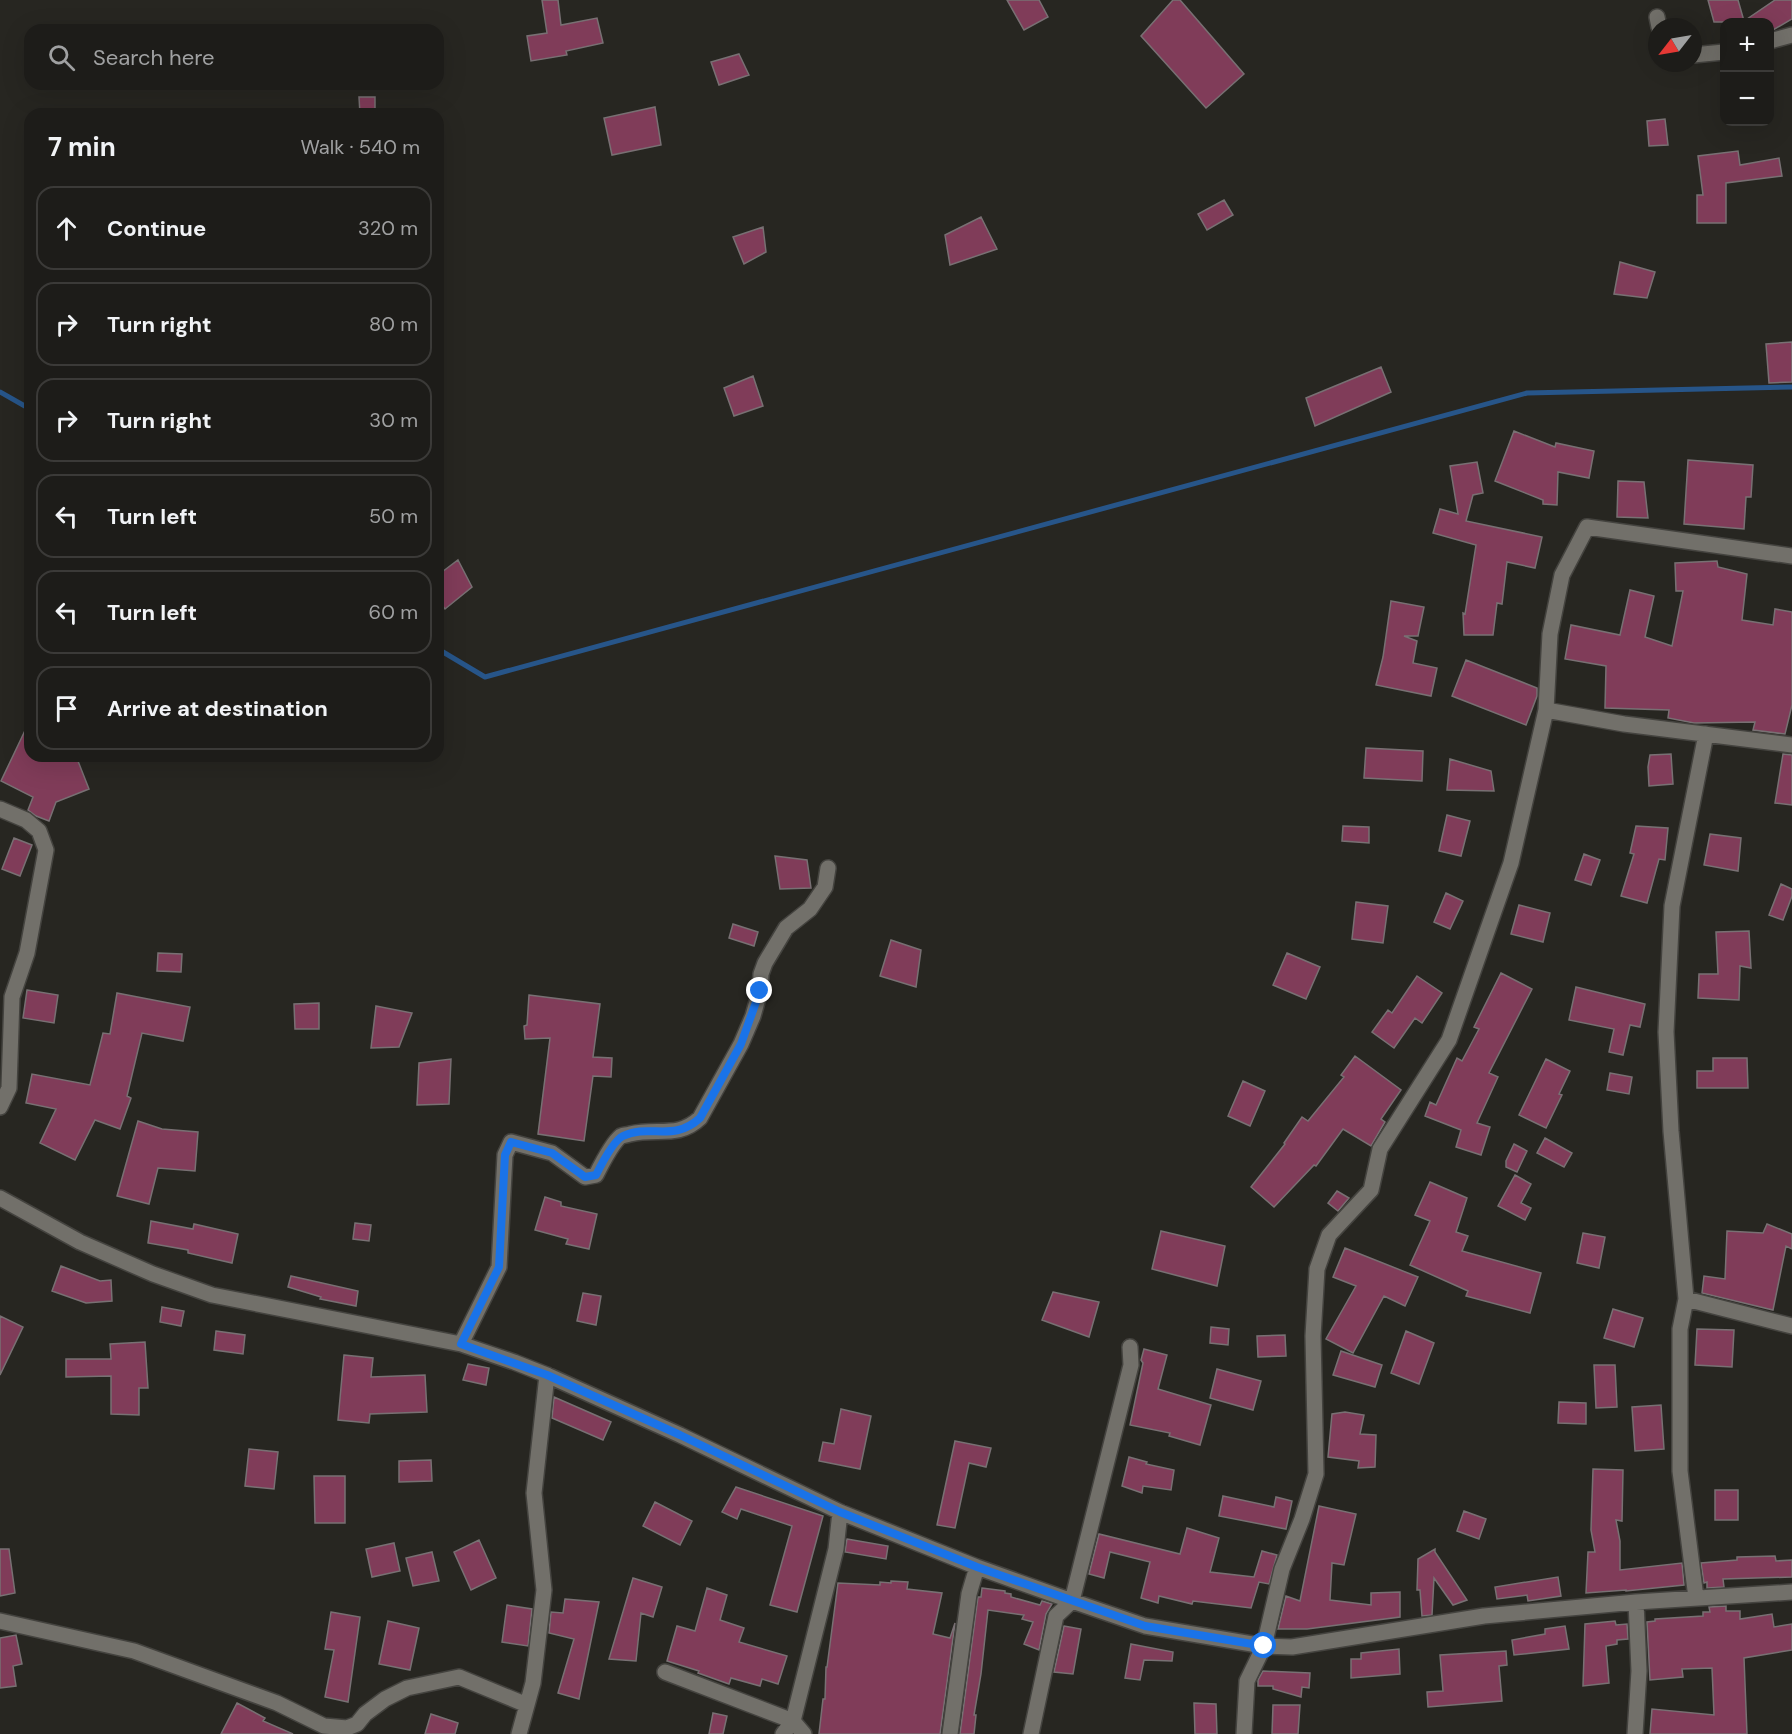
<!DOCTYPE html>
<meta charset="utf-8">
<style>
body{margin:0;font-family:"DM Sans",sans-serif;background:#2a2926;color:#f1f3f6}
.controls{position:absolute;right:18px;top:18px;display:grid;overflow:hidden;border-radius:12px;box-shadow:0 6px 24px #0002}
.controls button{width:54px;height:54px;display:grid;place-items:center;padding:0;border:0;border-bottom:2px solid #3b3a38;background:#1d1c19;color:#f1f3f6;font:30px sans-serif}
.compass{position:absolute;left:1648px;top:18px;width:54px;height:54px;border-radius:50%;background:#1d1c19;box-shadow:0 6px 24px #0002;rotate:239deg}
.stop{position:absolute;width:18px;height:18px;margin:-14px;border:4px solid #1a73e8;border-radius:50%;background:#fff}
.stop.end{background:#1a73e8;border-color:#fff;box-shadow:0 2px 6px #0008}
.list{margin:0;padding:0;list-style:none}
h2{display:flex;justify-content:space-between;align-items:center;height:78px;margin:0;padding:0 24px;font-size:26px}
h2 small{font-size:20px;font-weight:400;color:#a0a1a2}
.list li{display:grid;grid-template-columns:39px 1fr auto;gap:18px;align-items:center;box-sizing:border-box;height:84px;margin:0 12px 12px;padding:0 12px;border:2px solid #3b3a38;border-radius:18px}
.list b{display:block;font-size:22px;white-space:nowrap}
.list em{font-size:20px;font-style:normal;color:#a0a1a2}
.icon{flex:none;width:33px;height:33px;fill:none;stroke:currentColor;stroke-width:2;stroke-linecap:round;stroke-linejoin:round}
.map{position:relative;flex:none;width:1792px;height:1734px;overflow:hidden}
.search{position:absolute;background:#1d1c19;box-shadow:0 6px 24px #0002;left:24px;top:24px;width:420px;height:66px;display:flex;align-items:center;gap:15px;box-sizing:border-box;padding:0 21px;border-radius:18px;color:#a0a1a2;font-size:22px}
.panel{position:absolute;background:#1d1c19;box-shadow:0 6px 24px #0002;left:24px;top:108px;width:420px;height:654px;border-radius:18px}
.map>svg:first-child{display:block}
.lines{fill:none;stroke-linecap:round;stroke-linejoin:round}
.stream{stroke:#275589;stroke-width:5}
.building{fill:#803c59;stroke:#787073;stroke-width:1.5}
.minor-casing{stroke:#44433f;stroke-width:18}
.minor{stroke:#72706a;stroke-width:15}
.route{stroke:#1a73e8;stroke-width:8}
</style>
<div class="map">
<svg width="1792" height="1734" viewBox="0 0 1792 1734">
<rect width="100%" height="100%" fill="#272621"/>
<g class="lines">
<path class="stream" d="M0 392 30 409
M438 649 485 677 1527 393 1792 387"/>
</g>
<path class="building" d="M542 0H558L561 25 597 18 603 43 566 51 567 55 531 61 527 36 547 33Z
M1007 0H1039L1048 17 1024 30Z
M1173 0H1180L1244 74 1206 108 1141 36Z
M1708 0H1738L1744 21 1775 0H1792V19L1773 30 1770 22H1714Z
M739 54 749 75 719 85 711 62Z
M359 97H375V114H360Z
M655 107 661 145 612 155 604 118Z
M1665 119 1668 145 1649 146 1647 121Z
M1738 151 1740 165 1779 158 1782 176 1726 183V223H1697V195H1703L1698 156Z
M1224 200 1233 215 1207 230 1198 214Z
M981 217 997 249 950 265 945 235Z
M763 227 766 252 744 264 733 237Z
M1620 262 1655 272 1647 298 1614 294Z
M1792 342V382L1769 383 1766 344Z
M1381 367 1391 392 1315 426 1306 398Z
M753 376 763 406 734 416 724 388Z
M1514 431 1555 447 1556 443 1594 451 1589 478 1558 472 1557 505 1543 504V500L1495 481Z
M1688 460 1753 465 1751 497H1746L1744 529 1684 524Z
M1477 462 1483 493 1473 495 1466 521 1542 537 1535 568 1507 562 1502 604 1497 603 1493 635H1464L1463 613 1465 614 1476 545 1433 533 1440 509 1458 514 1450 466Z
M1618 481 1644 482 1648 518 1617 517Z
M458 560 472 587 445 609 438 599V575Z
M1717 561 1718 567 1747 574 1742 620 1773 625 1775 609 1792 612V705L1785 734 1753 730 1755 722 1694 723 1668 718 1669 710 1605 708 1606 666 1565 659 1571 625 1620 635 1630 590 1654 596 1645 637 1672 646 1683 591H1676L1675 563Z
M1391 601 1424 607 1418 636H1404L1417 641 1413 663 1437 668 1431 696 1376 685 1383 657Z
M1466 660 1537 688V696L1526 725 1452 696Z
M30 720V756H76L89 789 56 802 49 821 36 816 28 810 33 797 1 781Z
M1366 748 1423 751 1422 781 1364 778Z
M1671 754 1673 784 1649 786 1648 767 1650 755Z
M1783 754 1792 755V805L1775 803Z
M1450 759 1491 771 1494 791 1447 790Z
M1447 815 1470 821 1461 856 1439 851Z
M1343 826 1369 827V843L1342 841Z
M1636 826 1668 828 1665 860 1659 859 1647 903 1621 896 1634 854 1630 853Z
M1710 834 1741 838 1738 871 1704 865Z
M14 838 32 845 20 876 2 869Z
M1584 854 1600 860 1591 885 1575 880Z
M775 856 807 860 811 888 780 889Z
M1781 884 1792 889V896L1783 920 1769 915Z
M1446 893 1463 901 1450 929 1434 922Z
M1356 902 1388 906 1383 943 1352 939Z
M1519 905 1550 913 1543 942 1511 934Z
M733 924 758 932 754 946 729 938Z
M1749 931 1751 968 1740 966 1739 1000 1698 998 1699 974H1718L1716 932Z
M891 940 921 950 916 987 880 976Z
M158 953 182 954 181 972 157 971Z
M1287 953 1320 967 1306 999 1273 985Z
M1501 973 1532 989 1489 1073 1498 1077 1477 1123 1490 1127 1481 1155 1456 1147 1461 1130 1425 1116 1430 1102 1436 1105 1457 1058 1462 1061 1479 1029 1474 1027Z
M1417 976 1442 993 1422 1023 1415 1018 1394 1048 1372 1032 1388 1010 1392 1013Z
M1576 987 1645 1004 1640 1027 1630 1025 1623 1055 1609 1052 1614 1029 1569 1020Z
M27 990 58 995 54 1023 23 1018Z
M117 993 190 1007 183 1041 142 1033 127 1096 131 1098 120 1129 95 1120 75 1160 40 1143 56 1109 26 1103 32 1074 90 1085 103 1033 110 1034Z
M529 995 600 1004 593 1057 612 1058 611 1077 593 1076 584 1141 538 1134 550 1038 525 1039 524 1026 527 1025Z
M319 1003V1029H295L294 1004Z
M376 1006 412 1013 399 1047 371 1048Z
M1355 1056 1401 1090 1381 1119 1385 1122 1371 1146 1343 1129 1316 1166 1314 1165 1274 1207 1251 1187 1285 1144 1284 1143 1302 1117 1308 1121 1344 1077 1341 1075Z
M1713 1058H1747L1748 1088H1697V1071H1713Z
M451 1059 449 1104 417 1105 419 1063Z
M1546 1059 1570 1071 1559 1094 1562 1095 1546 1128 1519 1115Z
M1610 1073 1632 1077 1629 1094 1607 1090Z
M1243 1081 1265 1091 1250 1126 1228 1116Z
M138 1121 162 1129 198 1132 195 1171 158 1168 149 1204 117 1196Z
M1545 1138 1572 1153 1564 1167 1537 1153Z
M1514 1144 1527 1151 1517 1172 1506 1167V1161Z
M1515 1175 1531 1184 1521 1203 1531 1208 1525 1220 1498 1206Z
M1430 1182 1467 1198 1456 1232 1468 1236 1462 1251 1541 1273 1530 1313 1466 1296 1468 1291 1410 1265 1430 1221 1415 1215Z
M1337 1191 1349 1198 1338 1211 1328 1203Z
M545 1197 561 1202V1206L597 1214 589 1249 566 1244 568 1239 535 1230Z
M151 1221 193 1229 194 1224 238 1234 232 1263 188 1253V1250L148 1243Z
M355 1223 371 1225 369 1241 353 1239Z
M1767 1224 1792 1234V1249L1786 1246 1773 1310 1702 1293 1704 1276 1725 1279 1727 1231 1763 1233Z
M1161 1231 1225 1246 1217 1286 1152 1269Z
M1583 1233 1605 1237 1599 1268 1577 1263Z
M1345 1248 1418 1277 1405 1306 1384 1296 1353 1353 1326 1339 1356 1286 1333 1277Z
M61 1266 100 1281 111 1280 112 1301 86 1303 52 1291Z
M291 1276 358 1291 356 1306 320 1299 321 1297 288 1287Z
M1053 1292 1099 1302 1089 1337 1042 1320Z
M583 1293 601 1296 596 1325 577 1321Z
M162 1307 184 1311 181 1326 160 1322Z
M1613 1309 1643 1318 1634 1347 1604 1338Z
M0 1316 23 1327 0 1375Z
M1211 1327 1229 1329 1228 1345 1210 1343Z
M1697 1329 1734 1330 1732 1367 1695 1365Z
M216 1331 245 1335 243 1354 214 1350Z
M1406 1331 1434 1343 1419 1384 1391 1373Z
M1285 1335 1286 1356 1258 1357 1257 1336Z
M145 1342 148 1388H139V1415L111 1414V1376L66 1377V1359H111L110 1344Z
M1144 1349 1167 1355 1158 1389 1211 1405 1200 1445 1169 1436 1170 1433 1130 1425 1143 1363 1141 1360Z
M1341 1351 1382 1365 1375 1387 1333 1375Z
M344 1355 373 1358 371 1377 425 1375 427 1412 370 1414 369 1423 338 1420Z
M468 1364 489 1368 486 1385 463 1380Z
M1594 1365H1615L1617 1407 1596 1408Z
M1217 1369 1261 1381 1253 1410 1210 1398Z
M554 1397 611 1422 603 1440 552 1418Z
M1559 1402 1586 1403V1424L1558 1423Z
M1661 1405 1664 1449 1635 1451 1632 1407Z
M841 1409 871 1416 860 1469 819 1461 823 1442 834 1444Z
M1345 1412 1364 1415 1360 1434 1376 1435 1375 1467 1358 1468 1359 1461 1328 1457 1332 1414Z
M955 1441 991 1448 986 1467 969 1463 955 1528 937 1525Z
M249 1449 278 1452 274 1489 245 1486Z
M1129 1457 1147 1462 1146 1464 1174 1470 1171 1490 1143 1486 1142 1493 1122 1486Z
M431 1460 432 1481 399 1482V1461Z
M1593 1469 1623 1470 1622 1521 1616 1520 1620 1541V1570L1682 1563 1684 1585 1626 1591V1590L1586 1593 1588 1552H1595L1591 1530Z
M314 1476H345V1523H315Z
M736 1487 823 1516 797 1612 770 1605 792 1526 741 1509 737 1519 722 1512Z
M1715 1490H1738V1520H1715Z
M1223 1496 1274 1507 1276 1497 1292 1501 1286 1529 1219 1516Z
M655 1502 692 1521 680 1545 643 1526Z
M1319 1506 1356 1514 1344 1565 1332 1563 1330 1600 1371 1605V1593L1400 1592V1617L1307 1629H1278L1286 1596 1300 1601Z
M1464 1511 1486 1519 1479 1539 1457 1531Z
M1187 1528 1219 1538 1210 1572 1254 1577 1262 1551 1277 1555 1269 1584 1259 1582 1251 1608 1193 1601 1192 1604 1159 1596 1158 1603 1141 1598 1150 1562 1110 1552 1104 1578 1089 1574 1099 1534 1180 1554Z
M847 1539 888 1546 886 1559 845 1552Z
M479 1540 496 1578 471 1590 454 1552Z
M394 1543 400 1571 372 1577 366 1549Z
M0 1549H9L15 1593 0 1596Z
M1435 1549V1552L1467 1600 1453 1605 1434 1578 1432 1615 1422 1616 1420 1590H1417L1418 1559Z
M432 1552 439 1581 413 1586 406 1558Z
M1775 1556 1776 1561 1792 1560V1577L1723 1579 1724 1587 1707 1588V1582L1704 1583 1701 1563 1737 1560V1557Z
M1558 1577 1561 1596 1528 1601 1527 1595 1497 1599 1495 1587Z
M633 1578 662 1587 653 1617 641 1613 636 1661 609 1659Z
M891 1581 908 1582 907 1589 942 1593 933 1634 950 1638 955 1623 940 1734H819L823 1699H825L826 1667H827L838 1583 880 1585V1582L891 1583Z
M707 1588 727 1595 720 1620 744 1628 739 1642 787 1656 778 1684 762 1679 760 1686 731 1678 729 1684 698 1673 699 1671 667 1661 677 1626 695 1631Z
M982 1588 1005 1591V1593L1011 1594V1597L1040 1605 1042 1601 1052 1604 1046 1614 1039 1650 1024 1644 1033 1622 1022 1619 1024 1615 988 1610 981 1674 974 1715H976L974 1734H960L978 1597H981Z
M565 1599 599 1602 579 1699 558 1693 574 1639 549 1633 551 1612 563 1613Z
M507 1605 532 1609 528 1646 502 1642Z
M1726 1606V1611H1740V1619L1772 1614 1774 1627 1792 1624V1650L1744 1658 1747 1734H1650L1652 1709 1714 1715 1712 1668 1682 1669 1683 1677 1650 1680 1647 1622 1655 1621V1619L1703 1616V1612H1710L1709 1607Z
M331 1612 360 1617 348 1702 325 1697 334 1650 325 1649Z
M388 1621 419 1628 410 1670 379 1664Z
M1615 1621 1616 1625 1627 1624 1628 1639 1617 1640V1644L1606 1646 1609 1683 1583 1686 1585 1624Z
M1064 1626 1081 1629 1073 1674 1054 1672Z
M1565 1626 1569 1649 1514 1655 1512 1640 1545 1634V1629Z
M16 1635 22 1664 13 1666 16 1686 0 1688V1638Z
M1131 1644 1173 1652 1172 1661 1144 1660 1140 1680 1125 1678Z
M1399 1649 1400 1674 1351 1678V1659H1361V1653Z
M1506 1651 1507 1665 1499 1666 1502 1701 1428 1707 1427 1692 1443 1691 1440 1655Z
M1263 1671 1310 1673 1309 1688 1302 1687 1301 1697 1273 1689V1686H1258V1680Z
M237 1703 265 1718 263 1721 293 1734H221Z
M1194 1703 1216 1704 1217 1734H1195Z
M1273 1705H1300L1298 1734H1272Z
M713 1713 727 1716 723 1734H709Z
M431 1714 458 1723 455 1734H425Z"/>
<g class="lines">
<defs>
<path id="minor" d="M1657 17 1659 27
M1770 41 1792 35
M1693 55 1724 52
M1546 710 1550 634 1562 575 1587 527 1792 556
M0 809 26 820 39 831 46 850 27 953 12 997 9 1088 0 1107
M0 1198 80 1242 153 1274 212 1295 461 1344 514 1362 547 1375 680 1435 840 1512 977 1567 1072 1601 1145 1626 1264 1646 1292 1647 1484 1616 1636 1602 1792 1592
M1686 1299 1792 1326
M461 1344 499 1267 505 1155 511 1142 552 1153 585 1177 596 1175C601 1165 612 1143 621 1136 624 1135 627 1135 630 1134 657 1127 678 1139 700 1118L741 1044 753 1016 760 991 761 974 765 963 786 928 810 909 825 887 828 868
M1696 1598 1680 1471V1329L1686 1299 1671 1131 1666 1032 1672 906 1706 734
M0 1621 134 1651 277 1703 324 1726 347 1728 357 1724 365 1714 385 1699 407 1688 459 1677 527 1705
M665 1672 793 1721 804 1734
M519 1734 533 1683 544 1590 534 1493 547 1375
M783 1734 793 1721 836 1549 840 1512
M950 1734 969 1594 977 1567
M1031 1734 1056 1616 1072 1601 1131 1365 1130 1347
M1244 1734 1247 1681 1264 1646 1282 1569 1302 1519 1316 1474 1313 1336 1317 1269 1329 1235 1371 1190 1380 1149 1449 1040 1511 863 1546 710 1624 724 1792 745
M1635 1734 1639 1671 1636 1602"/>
</defs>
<use href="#minor" class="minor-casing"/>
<use href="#minor" class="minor"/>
</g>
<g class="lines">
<path class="route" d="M760 991 741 1044 700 1118C673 1143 650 1123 623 1136 613 1141 601 1165 596 1175L585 1177 552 1153 511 1142 505 1155 499 1267 461 1344 547 1375 680 1435 840 1512 977 1567 1145 1626 1264 1646"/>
</g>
</svg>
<div class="controls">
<button>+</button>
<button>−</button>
</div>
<svg class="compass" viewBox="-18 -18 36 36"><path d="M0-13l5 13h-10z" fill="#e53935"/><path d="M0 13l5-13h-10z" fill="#a0a1a2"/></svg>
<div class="stop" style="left:1264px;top:1646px"></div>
<div class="stop end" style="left:760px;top:991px"></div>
<div class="search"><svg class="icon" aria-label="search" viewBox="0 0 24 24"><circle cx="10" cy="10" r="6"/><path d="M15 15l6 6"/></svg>Search here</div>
<section class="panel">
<h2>7 min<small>Walk · 540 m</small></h2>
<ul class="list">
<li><svg class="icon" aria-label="ahead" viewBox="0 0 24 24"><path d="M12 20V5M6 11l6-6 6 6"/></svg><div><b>Continue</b></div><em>320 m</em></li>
<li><svg class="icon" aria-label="right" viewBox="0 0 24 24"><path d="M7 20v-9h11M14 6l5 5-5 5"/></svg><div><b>Turn right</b></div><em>80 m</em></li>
<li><svg class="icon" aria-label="right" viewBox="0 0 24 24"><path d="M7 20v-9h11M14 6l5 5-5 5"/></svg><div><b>Turn right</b></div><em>30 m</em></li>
<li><svg class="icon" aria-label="left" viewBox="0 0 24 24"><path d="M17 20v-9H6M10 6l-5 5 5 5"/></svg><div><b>Turn left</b></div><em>50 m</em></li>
<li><svg class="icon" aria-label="left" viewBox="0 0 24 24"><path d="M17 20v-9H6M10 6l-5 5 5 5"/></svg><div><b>Turn left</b></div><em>60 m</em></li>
<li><svg class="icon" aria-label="arrive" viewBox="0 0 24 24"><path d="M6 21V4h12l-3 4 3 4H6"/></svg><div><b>Arrive at destination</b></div></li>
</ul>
</section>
</div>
